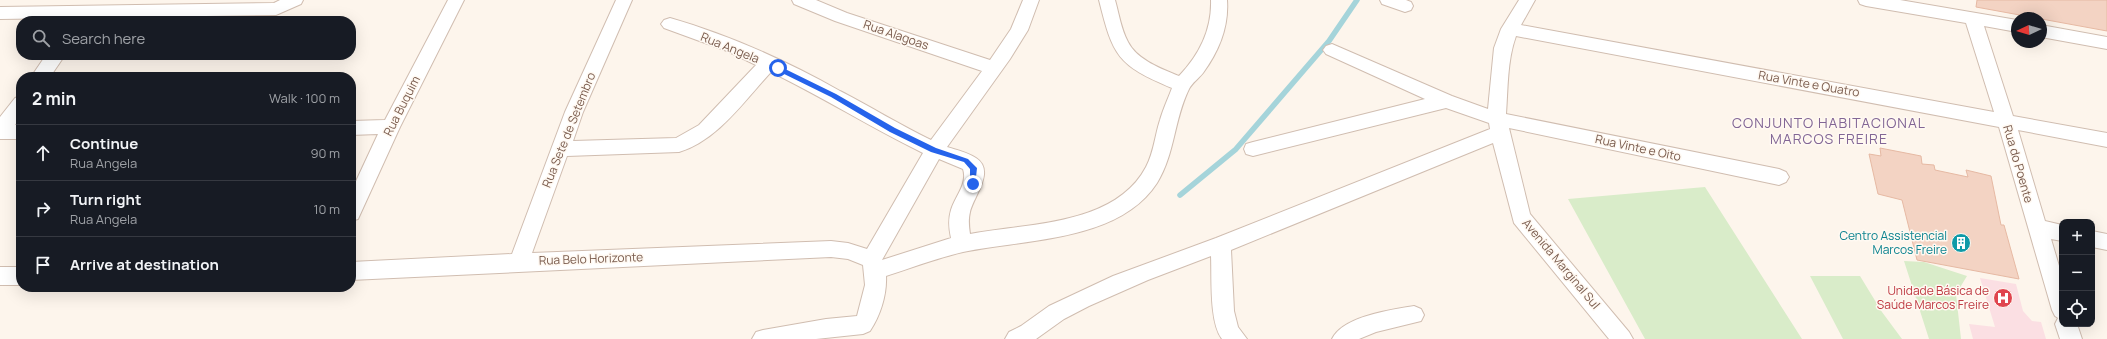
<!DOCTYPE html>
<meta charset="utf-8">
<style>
body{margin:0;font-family:Manrope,sans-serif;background:#242831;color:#f1f3f6}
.controls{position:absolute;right:12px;bottom:12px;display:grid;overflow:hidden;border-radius:8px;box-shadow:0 4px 16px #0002}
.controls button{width:36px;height:36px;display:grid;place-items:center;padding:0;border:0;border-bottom:1px solid #363941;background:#171b24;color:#f1f3f6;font:20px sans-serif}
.compass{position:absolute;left:2011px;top:12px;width:36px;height:36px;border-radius:50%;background:#171b24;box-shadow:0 4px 16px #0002;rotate:266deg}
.stop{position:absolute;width:12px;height:12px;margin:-9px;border:3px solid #2563eb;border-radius:50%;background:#fff}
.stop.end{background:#2563eb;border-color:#fff;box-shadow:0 1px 4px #0008}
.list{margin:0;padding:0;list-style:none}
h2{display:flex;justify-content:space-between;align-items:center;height:52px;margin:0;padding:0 16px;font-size:17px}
h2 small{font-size:13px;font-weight:400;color:#9ea1a6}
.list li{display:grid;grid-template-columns:26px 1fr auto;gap:12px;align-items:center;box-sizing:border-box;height:56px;padding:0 16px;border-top:1px solid #363941}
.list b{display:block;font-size:15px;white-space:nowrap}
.list p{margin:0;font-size:13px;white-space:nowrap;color:#9ea1a6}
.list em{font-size:13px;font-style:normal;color:#9ea1a6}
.icon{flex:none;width:22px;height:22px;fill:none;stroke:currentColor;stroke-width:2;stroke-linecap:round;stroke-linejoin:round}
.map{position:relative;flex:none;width:2107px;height:339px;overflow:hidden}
.search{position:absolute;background:#171b24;box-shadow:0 4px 16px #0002;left:16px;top:16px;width:340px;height:44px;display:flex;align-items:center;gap:10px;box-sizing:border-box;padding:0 14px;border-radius:16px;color:#9ea1a6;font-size:15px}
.panel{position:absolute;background:#171b24;box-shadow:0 4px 16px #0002;left:16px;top:72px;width:340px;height:220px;border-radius:16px}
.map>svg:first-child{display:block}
.medical{fill:#fbdfe3}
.green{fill:#d9ecc9}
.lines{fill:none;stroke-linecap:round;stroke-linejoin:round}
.stream{stroke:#a5d4da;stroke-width:5.5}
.building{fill:#f3d3c3;stroke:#e6b9a3}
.minor-casing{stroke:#d0bdb0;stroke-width:2}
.minor{fill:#fff;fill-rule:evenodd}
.route{fill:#2563eb}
.labels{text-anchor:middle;stroke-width:3;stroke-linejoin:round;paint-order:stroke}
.street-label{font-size:12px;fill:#795b4d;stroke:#fff9f2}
.culture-label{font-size:12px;fill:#0d838f;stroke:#fff9f2;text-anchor:end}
.health-label{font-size:12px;fill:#be3a42;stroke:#fff9f2;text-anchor:end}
.quarter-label{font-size:14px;letter-spacing:1px;fill:#826695;stroke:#fff9f2}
</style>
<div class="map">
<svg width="2107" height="339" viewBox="0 0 2107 339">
<rect width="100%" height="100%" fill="#fdf5ec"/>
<path class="medical" d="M1980 278 2016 284 2023 311 2032 321 2041 322 2046 339H1973L1969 324 1995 327Z"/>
<path class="green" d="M1705 187 1802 339H1645L1568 199Z
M1904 261 1924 262 1967 276 1956 294 1961 339H1929Z
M1810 276H1860L1882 312 1902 339H1843Z"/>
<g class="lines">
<path class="stream" d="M1180 195 1236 149 1329 41 1357 0"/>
</g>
<path class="building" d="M1977 0H2107V31L1976 7Z
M1880 148 1921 156 1922 164 1934 165 1935 170 1968 177 1966 170 1991 176 2001 225H2004L2019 279 1917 260 1902 200 1878 194 1869 154 1881 156Z"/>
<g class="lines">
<defs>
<path id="minor" d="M280 0H303L301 4 276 15 0 19V7L274 3Z
M448 0H464L400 127 358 219 351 221V192L378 134 351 135V121L385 120Z
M616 0H632L583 112 573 141 676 138 699 125 756 65 727 51 664 28 661 24 664 20 670 18C729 35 787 61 840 91 871 107 900 125 931 140L982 71 835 21 794 4 792 0H816L847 13 990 60 1011 29 1023 0H1039L1028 30 1010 59 947 147C957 150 967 152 976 158 996 171 973 197 970 212 968 220 969 227 970 234 1027 223 1115 226 1146 167 1154 152 1155 135 1160 120 1163 109 1168 99 1172 88 1117 65 1113 56 1099 0H1115C1119 14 1121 29 1128 42 1137 60 1162 69 1179 76 1199 55 1212 30 1211 0H1227C1229 27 1219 51 1203 73 1199 78 1192 83 1189 89 1174 119 1175 154 1157 183 1119 242 1024 239 963 252 937 258 911 268 886 276 887 295 880 316 870 331L863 334 816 339H752L756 332 763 330 826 319 857 316 865 285 863 265 848 259 831 257 351 280V262L512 254 565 112ZM771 72C823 97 871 128 923 153L867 249 848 243 831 241 532 253 567 156 679 152C718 140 744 101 771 72ZM939 159 963 169C968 184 955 196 951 210 948 220 949 229 951 238L882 260Z
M1380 0H1406L1411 2 1413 6 1411 10 1405 12 1382 4Z
M1519 0H1535L1521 25 1994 112 1966 23 1866 6 1860 4 1858 0H1900L2017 20V32L1984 26 2013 116 2107 133V147L2018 130 2045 221 2062 225V241L2051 239 2062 276V324H2077L2082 339H2060L2055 324 2058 318 2055 316 2052 310 1999 127 1516 36C1507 61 1508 88 1506 114L1779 169 1786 172 1789 177 1786 182 1779 185 1509 128 1530 214 1629 332 1633 339H1609L1514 223 1493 143 1231 250 1234 311 1238 327 1247 339H1222C1209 322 1212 278 1211 256L1148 280 1089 306 1064 319 1036 339H1005L1009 332 1021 326 1049 306 1113 276 1216 238 1490 129 1489 123 1446 108 1253 156 1246 154 1244 149 1246 144 1253 142 1425 99 1326 54 1323 50 1326 46 1332 44 1452 96 1488 109 1494 48 1501 29Z
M2041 25 2107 37V49L2041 37Z
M46 55H65L50 77H31Z
M21 96V116L15 125H21V139H0V117L15 98Z
M2092 231 2107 234V250L2092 247Z
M0 267H21V285H0Z
M1414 306 1421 309 1424 315 1421 321 1376 332 1359 339H1332C1343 316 1391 310 1414 306Z"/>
</defs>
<use href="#minor" class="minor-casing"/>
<use href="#minor" class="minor"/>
</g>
<path class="route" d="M776 67H781L836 94 895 128 936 148 968 159 977 168 975 186 970 184V169L964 162 931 152 890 132 831 97 776 70Z"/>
<defs>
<symbol id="building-disc" viewBox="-11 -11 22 22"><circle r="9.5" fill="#0f9aa8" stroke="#fff9f2"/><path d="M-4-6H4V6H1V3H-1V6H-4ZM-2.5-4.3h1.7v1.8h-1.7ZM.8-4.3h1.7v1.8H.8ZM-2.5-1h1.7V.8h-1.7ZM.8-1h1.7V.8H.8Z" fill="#fff"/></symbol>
<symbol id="hospital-disc" viewBox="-11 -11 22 22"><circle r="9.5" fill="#e0444e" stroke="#fff9f2"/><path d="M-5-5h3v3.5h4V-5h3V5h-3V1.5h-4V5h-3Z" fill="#fff"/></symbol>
</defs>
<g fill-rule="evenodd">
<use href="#building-disc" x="1950" y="232" width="22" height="22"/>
<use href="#hospital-disc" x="1992" y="287" width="22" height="22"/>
</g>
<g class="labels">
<g class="street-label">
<text transform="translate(896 35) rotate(19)" y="4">Rua Alagoas</text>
<text transform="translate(730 48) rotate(22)" y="4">Rua Angela</text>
<text transform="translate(1809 84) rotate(10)" y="4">Rua Vinte e Quatro</text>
<text transform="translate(402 106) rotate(-63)" y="4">Rua Buquim</text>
<text transform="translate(569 130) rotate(-68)" y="4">Rua Sete de Setembro</text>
<text transform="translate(1638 148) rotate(12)" y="4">Rua Vinte e Oito</text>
<text transform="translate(2018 164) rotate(74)" y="4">Rua do Poente</text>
<text transform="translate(591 259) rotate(-2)" y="4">Rua Belo Horizonte</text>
<text transform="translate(1561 264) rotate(50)" y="4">Avenida Marginal Sul</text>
</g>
<g class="culture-label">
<text x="1947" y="240">Centro Assistencial<tspan x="1947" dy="14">Marcos Freire</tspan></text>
</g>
<g class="health-label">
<text x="1989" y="295">Unidade Básica de<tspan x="1989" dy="14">Saúde Marcos Freire</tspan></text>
</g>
<g class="quarter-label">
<text x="1829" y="128">CONJUNTO HABITACIONAL<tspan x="1829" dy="16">MARCOS FREIRE</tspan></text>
</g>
</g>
</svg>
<div class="controls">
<button>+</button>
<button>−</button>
<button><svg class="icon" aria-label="locate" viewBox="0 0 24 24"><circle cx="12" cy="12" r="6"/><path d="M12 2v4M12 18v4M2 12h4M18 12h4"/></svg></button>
</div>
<svg class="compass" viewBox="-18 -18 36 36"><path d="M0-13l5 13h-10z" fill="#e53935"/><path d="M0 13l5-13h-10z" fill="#9ea1a6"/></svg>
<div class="stop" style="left:778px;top:68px"></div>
<div class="stop end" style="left:973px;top:184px"></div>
<div class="search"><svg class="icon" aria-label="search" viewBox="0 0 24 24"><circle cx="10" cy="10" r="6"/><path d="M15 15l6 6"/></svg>Search here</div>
<section class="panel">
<h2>2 min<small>Walk · 100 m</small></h2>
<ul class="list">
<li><svg class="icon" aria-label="ahead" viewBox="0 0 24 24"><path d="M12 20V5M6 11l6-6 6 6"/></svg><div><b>Continue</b><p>Rua Angela</p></div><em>90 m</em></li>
<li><svg class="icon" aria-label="right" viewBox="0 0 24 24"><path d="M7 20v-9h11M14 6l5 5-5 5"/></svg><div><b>Turn right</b><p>Rua Angela</p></div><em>10 m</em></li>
<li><svg class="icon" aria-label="arrive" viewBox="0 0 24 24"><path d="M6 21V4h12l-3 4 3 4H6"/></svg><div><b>Arrive at destination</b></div></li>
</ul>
</section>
</div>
